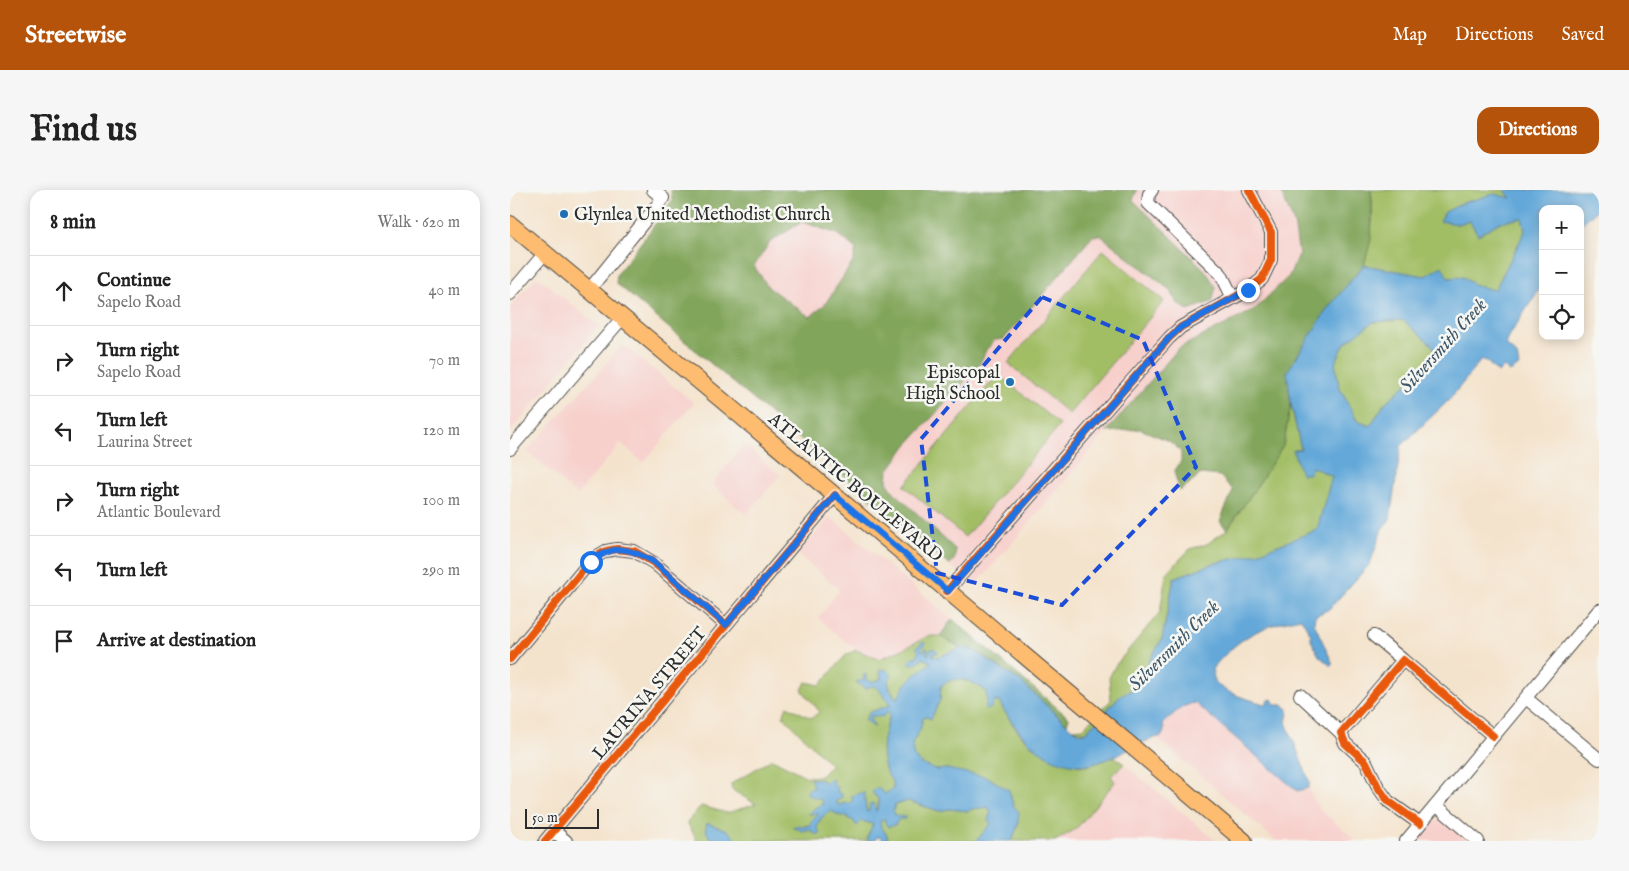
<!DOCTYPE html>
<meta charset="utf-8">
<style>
body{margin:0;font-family:"IM FELL English",serif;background:#f6f6f6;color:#222}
.controls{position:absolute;right:15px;top:15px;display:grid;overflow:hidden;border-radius:10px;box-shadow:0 2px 12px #0003}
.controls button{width:45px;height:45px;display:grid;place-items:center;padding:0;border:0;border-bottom:1px solid #e0e0e0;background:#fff;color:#222;font:25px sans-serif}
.scale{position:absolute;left:15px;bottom:12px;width:74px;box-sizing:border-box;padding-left:5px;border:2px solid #2b2b2b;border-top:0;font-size:14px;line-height:18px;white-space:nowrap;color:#2b2b2b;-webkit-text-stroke:4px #f6f6f2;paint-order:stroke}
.stop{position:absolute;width:15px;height:15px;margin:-11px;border:4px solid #1a73e8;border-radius:50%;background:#fff}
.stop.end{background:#1a73e8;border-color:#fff;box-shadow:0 1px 5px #0008}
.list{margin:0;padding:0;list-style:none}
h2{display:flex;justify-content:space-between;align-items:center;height:65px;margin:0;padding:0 20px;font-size:21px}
h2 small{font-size:16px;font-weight:400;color:#767676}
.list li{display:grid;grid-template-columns:32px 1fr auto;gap:15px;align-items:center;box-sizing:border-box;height:70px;padding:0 20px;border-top:1px solid #e0e0e0}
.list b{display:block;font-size:19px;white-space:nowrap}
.list p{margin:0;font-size:16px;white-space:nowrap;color:#767676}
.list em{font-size:16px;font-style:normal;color:#767676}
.icon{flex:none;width:28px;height:28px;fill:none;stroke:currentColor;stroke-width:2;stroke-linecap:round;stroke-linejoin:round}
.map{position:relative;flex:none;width:1089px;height:651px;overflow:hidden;border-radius:15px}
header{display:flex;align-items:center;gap:30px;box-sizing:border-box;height:70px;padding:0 25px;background:#b45309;color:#fff}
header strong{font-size:24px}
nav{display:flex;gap:28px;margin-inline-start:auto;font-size:18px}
.intro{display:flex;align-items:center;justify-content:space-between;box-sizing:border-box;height:120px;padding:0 30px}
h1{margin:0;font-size:35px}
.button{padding:12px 22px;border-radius:15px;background:#b45309;color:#fff;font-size:18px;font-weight:700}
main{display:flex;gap:30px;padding:0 30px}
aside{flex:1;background:#fff;border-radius:15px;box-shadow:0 2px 12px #0003}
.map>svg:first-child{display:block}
.built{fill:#f7d0cc}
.green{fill:#a2be65;stroke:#667448}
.forest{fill:#81a55a;stroke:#566842;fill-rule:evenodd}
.water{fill:#64a8d9;stroke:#486a82;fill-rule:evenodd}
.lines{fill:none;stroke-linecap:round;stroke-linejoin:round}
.minor-casing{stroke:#494743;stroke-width:14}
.major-casing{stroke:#494743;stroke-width:18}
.minor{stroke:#fff;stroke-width:12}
.major{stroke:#febc70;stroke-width:16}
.cycleway-casing{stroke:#f6f6f2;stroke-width:11}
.cycleway{stroke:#e8590c;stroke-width:8}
.route{stroke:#1a73e8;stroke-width:6}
.marked{fill:none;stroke:#1d4ed8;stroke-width:4;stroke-dasharray:10 6;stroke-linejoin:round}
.poi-dot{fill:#1f6fb2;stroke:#f6f6f2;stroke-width:2}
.labels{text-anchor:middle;stroke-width:5;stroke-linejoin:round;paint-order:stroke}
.poi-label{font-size:18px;fill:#2b2b2b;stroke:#f6f6f2;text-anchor:start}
.street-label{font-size:18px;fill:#2b2b2b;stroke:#f6f6f2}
.water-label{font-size:19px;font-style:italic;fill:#3f5768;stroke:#f6f6f2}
</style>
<header>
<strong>Streetwise</strong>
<nav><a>Map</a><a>Directions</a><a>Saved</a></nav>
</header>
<div class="intro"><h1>Find us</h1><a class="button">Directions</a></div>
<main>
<aside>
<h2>8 min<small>Walk · 620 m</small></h2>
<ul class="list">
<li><svg class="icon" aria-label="ahead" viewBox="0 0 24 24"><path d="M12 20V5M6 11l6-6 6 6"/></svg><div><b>Continue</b><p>Sapelo Road</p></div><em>40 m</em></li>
<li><svg class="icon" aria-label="right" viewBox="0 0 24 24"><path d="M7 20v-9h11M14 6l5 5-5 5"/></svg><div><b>Turn right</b><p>Sapelo Road</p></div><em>70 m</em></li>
<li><svg class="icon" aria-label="left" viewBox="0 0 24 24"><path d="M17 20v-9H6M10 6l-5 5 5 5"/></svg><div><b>Turn left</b><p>Laurina Street</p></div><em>120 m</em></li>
<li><svg class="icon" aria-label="right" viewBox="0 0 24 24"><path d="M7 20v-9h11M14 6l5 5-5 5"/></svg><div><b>Turn right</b><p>Atlantic Boulevard</p></div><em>100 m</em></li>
<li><svg class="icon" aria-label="left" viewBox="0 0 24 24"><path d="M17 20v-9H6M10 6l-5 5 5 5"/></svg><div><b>Turn left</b></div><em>290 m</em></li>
<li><svg class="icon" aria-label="arrive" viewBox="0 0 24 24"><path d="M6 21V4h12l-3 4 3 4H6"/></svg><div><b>Arrive at destination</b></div></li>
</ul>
</aside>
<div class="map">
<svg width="1089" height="651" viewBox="0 0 1089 651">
<rect width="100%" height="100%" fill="#f6f6f2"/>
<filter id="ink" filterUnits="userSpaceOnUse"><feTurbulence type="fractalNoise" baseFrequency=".02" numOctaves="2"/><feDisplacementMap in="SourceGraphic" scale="10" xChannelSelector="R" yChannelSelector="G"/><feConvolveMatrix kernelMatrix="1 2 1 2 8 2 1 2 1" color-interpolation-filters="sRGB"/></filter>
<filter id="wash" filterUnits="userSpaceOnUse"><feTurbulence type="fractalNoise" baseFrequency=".0096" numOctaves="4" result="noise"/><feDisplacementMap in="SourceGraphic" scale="20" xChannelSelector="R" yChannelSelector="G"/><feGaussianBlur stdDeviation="1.12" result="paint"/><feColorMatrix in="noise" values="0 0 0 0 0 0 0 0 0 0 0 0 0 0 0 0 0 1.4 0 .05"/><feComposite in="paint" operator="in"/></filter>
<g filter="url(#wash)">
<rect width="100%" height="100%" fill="#f4e3cc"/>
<path class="built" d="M161 0H861L854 75 818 118 777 182 781 214 631 202 465 396 106 93 107 84 156 20 162 10Z
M27 86 88 136 0 242V117Z
M113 155 184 213 133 273 111 253 67 305 17 261Z
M234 255 270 285 236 325 202 294Z
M320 327 442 429 430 446H418L393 459 369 469 346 460 308 428 330 400 288 364Z
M685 513 787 601 798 598 809 619 847 651H766L646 547 652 546 654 540 653 533 674 517 680 514Z
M614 574 706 651H545L566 639 605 592 600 586Z
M929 627 957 651H909Z"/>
<path class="green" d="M861 0H994L1002 8 931 30 947 34 960 31 968 45 990 32 1012 28 1015 41 985 100 966 96 953 87C920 90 886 81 854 75 861 50 865 26 861 0Z
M593 60 654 111 559 224 498 173Z
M893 130 923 156 926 163 920 174 875 213 860 236 847 231 829 197 825 173 835 153 863 132Z
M488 184 550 235 455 347 394 296Z
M781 214 791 259 784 260 802 276 822 286 807 340 748 363 702 374 664 388 652 449 632 485 634 490 631 495 610 506 575 543 563 539 573 538 601 510 599 488 605 476 650 422 656 384 680 359 697 354 717 340 743 302 773 256Z
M418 446H430L451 458 428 467 423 466V463H427L425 459 418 465 411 459 403 473 412 468 422 472 395 494 388 509 386 508C380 498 377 489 370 479L371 489 362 492 356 489V485L354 490 347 493 356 499 360 496 367 497 381 515 360 522 355 530 364 536 360 530 362 525 374 524 377 521 380 524C374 545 369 556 375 578 377 586 384 590 383 599L378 603 363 604 369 610 366 621 363 614 357 622 354 607 343 609 340 614 336 613 328 615 326 611 328 603 324 596 318 593 304 598H300L297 601 312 610V615L305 618 299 624 309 623 308 625 302 630 300 635 283 637C293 641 300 639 310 643L307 638C309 629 313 625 321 621L331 626 338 625 343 630 345 634 352 631 363 634 357 648 359 651H228L217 640 198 646 204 651H187L177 632 191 616 217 623 246 614 222 600 221 594 262 569 297 587 311 586 321 575 273 526 277 516 301 528 310 522 292 500 296 492 310 495 336 465 346 460 369 469 393 459Z
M445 489 462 492 476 501 477 510 489 512C506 541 516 557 548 570 556 573 567 576 575 576 584 575 595 569 604 566L614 574 601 586 605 592 566 639 545 651H502L508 634 499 600 489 595 437 579 427 580 411 574 403 565 402 553 410 540 413 528 417 527 421 529 430 510 431 496 438 490Z
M398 611 429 621 439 619 458 621 462 619 478 617 481 622 479 626 481 634 466 651H377V645L371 637 369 630 385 626 383 621 385 615Z"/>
<path class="forest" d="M161 0H627L623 10 695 80 706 97 702 112 678 120 668 114 661 101 590 45 583 46 494 149 485 150 476 160 469 176 396 256 378 281 377 292 383 301 445 359C446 366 446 369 440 374L435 372 106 93 107 84 156 20 162 10ZM292 32 328 44 346 59 343 72 315 114 300 127 259 98 244 76 260 52Z
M770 0H861L862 12 861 50 854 75 818 118 777 182 781 214 773 256 743 302 717 340 710 331 723 300 710 286 691 284 670 301 664 282 671 271V261L659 251 630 239 596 242 669 158 744 120 779 86 789 65 784 33Z
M442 429 559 528 557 534 511 492 469 463 463 460 451 458 430 446Z"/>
<path class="water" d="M994 0H1089V18L1070 35V19H1033V93L996 151 997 156 1007 165 1009 176 1000 182 994 177 988 183 976 171 971 170 940 209 891 256 880 329 872 339 860 374 819 419 805 426 804 433 823 474 821 476 809 466 801 450V445L791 428C750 436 729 447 702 479 703 484 704 490 707 494 718 505 743 510 757 515V511L762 509 765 515H773L778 519V524L776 532 800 593 798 598 787 601 685 513C673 514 663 525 653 533L654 541 652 546C634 550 620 560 603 567 594 570 582 576 573 575 532 575 508 544 489 512L485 511 480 519 475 520 477 510 476 501C462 491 446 483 431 496L430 510 421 529 417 527 413 528 410 540 402 553 403 565 411 574 427 580 437 579 477 587 499 600 503 615 509 622 508 634 502 651H466L481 634 478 630 481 622 478 617 462 619 458 621 439 619 429 621 398 611 385 615 383 621 385 626 395 627V629H389L385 635 378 637 375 633V629L370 631 371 637 377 645V651H371L372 648 368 647 363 651H359L357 648 363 634 352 631 347 636 343 630 338 629V626H331L321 621C313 625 309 629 307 638L310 643 309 645 302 642 300 639 293 641 282 637 289 635 293 637 300 635 302 630 308 625V623L298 624 305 618 312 615V610L298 605 297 601 300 598H304L300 589H309L317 593 319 589 322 588 324 596H327L328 603 332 604V607L326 611 328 615 336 613 340 614 343 609 341 606 354 602C355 609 355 616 357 622L359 621 360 614 363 613 366 621 369 615V610L362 602 367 597 375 604 383 599C384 590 377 586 375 578 369 556 374 545 380 524L377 521 374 526 367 527 362 525 360 530 365 536 364 537 355 530 360 522 381 515 367 497 360 496 356 499 346 492 354 490 353 485 356 484V489L362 492 371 489 370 479 377 480 382 485 378 491 380 500 386 508H388L395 494 421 472 412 468 407 474 403 473 402 475 399 472 404 466 406 468 409 461 406 458 413 452 416 454 411 459 414 461 416 458 418 459 417 464 418 465 421 459H425L429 463H423V466L428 467 451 458 463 460 511 492 561 538 570 543H575L610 506 631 495 634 490 631 485 652 449 664 388 702 374 748 363 807 340 822 286 802 277 799 284H791L783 260 791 259 781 214 777 182 818 118 854 75 915 86 932 76 938 88 953 87 966 96 985 100 1015 41 1012 28 990 32 968 45 960 31 947 34 930 31 935 22 953 13 984 4 1001 8ZM893 130 923 156 926 163 920 174 875 213 860 236 847 231 829 197 825 173 835 153 863 132Z
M197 633 217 640 228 651H204C198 646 194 641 197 633Z"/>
</g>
<g filter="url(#ink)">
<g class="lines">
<defs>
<path id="minor" d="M642 0 639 4 638 13 711 84 723 108
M79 100 153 8 143 0
M0 104 35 63
M0 259 113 127
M437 401 659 148 671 137 738 100 752 89 761 70V42L739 0
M864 446 893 470
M0 469 74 379 89 365 96 361 107 359 124 361 144 373 216 435
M790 505 831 543
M1016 508 1089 569
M926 615 968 651
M910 634 878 611 868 597 856 572 835 553 831 543 893 470 983 546
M44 641 56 651
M35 651 325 305
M896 651 1089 420"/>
<path id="major" d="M0 34 213 211 734 651"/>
</defs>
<use href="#minor" class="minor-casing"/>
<use href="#major" class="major-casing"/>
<use href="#minor" class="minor"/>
<use href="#major" class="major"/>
<defs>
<path id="cycleway" d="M437 401 659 148 671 137 738 100 752 89 761 70V42L739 0
M0 469 74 379 89 365 96 361 107 359 124 361 144 373 216 435
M910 634 878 611 868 597 856 572 835 553 831 543 893 470 983 546
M35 651 325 305"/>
</defs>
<use href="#cycleway" class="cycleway-casing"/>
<use href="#cycleway" class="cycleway"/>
</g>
</g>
<g class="lines" filter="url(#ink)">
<path class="route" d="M81 372C104 353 120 358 144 372L216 435 325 305 438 401 659 148 671 137 738 100"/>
</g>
<path class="marked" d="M532 107 633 150 686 277 552 415 427 383 411 249Z"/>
<g class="poi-dot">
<circle cx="54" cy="24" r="5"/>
<circle cx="500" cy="192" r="5"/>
</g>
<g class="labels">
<g class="poi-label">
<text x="64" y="30">Glynlea United Methodist Church</text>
<text x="490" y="188" text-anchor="end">Episcopal<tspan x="490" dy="21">High School</tspan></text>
</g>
<g class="street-label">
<text transform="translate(346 297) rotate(40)" y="6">ATLANTIC BOULEVARD</text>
<text transform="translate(139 503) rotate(-50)" y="6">LAURINA STREET</text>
</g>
<g class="water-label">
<text transform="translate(932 155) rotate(-48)" y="7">Silversmith Creek</text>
<text transform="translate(663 455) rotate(-45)" y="7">Silversmith Creek</text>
</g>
</g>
</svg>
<div class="controls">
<button>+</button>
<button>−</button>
<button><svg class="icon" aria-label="locate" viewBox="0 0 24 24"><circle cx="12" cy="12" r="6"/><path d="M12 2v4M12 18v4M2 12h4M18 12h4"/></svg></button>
</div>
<div class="scale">50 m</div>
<div class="stop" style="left:81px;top:372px"></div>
<div class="stop end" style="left:738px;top:100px"></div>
</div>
</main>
